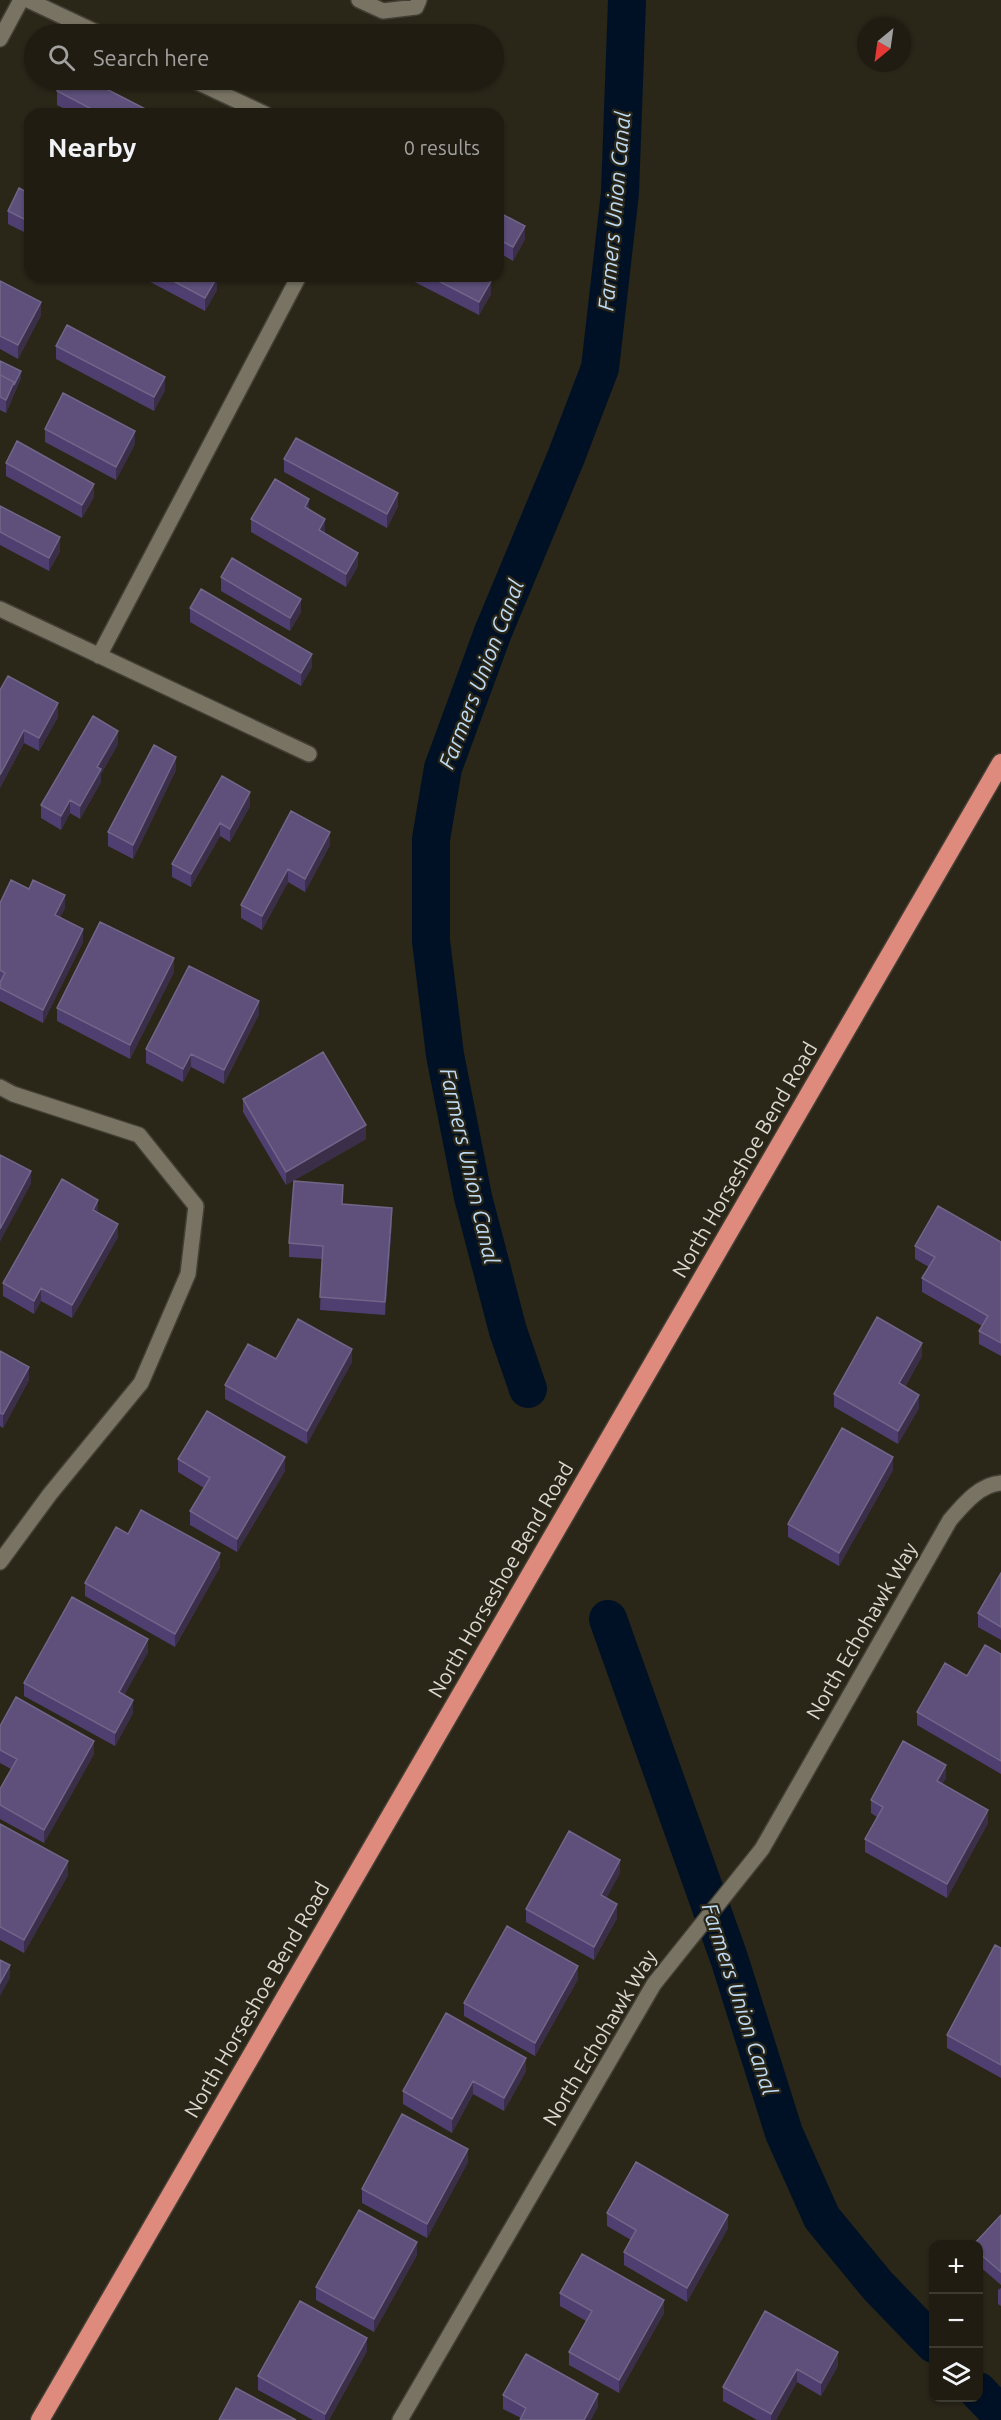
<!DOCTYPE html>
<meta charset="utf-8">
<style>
body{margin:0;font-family:Ubuntu,sans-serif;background:#28251b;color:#f1f3f6}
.controls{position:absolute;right:18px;bottom:18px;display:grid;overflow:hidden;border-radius:12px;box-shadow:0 2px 4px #0004}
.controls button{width:54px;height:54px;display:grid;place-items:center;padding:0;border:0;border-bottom:2px solid #3d3a32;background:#201c12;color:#f1f3f6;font:30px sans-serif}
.compass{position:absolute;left:857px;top:18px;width:54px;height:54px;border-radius:50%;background:#201c12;box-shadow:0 2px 4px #0004;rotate:209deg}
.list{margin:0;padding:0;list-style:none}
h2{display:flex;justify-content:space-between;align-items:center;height:78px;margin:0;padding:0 24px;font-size:26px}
h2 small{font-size:20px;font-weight:400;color:#a2a19f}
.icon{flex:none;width:33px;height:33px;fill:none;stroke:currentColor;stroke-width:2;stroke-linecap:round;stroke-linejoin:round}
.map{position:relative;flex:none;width:1001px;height:2420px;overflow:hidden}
.search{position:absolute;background:#201c12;box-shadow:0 2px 4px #0004;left:24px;top:24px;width:480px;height:66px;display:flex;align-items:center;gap:15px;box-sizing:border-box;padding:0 21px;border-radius:33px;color:#a2a19f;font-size:22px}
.panel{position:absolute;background:#201c12;box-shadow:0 2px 4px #0004;left:24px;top:108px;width:480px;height:174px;border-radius:18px}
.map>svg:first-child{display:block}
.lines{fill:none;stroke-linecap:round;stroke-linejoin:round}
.canal{stroke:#001125;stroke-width:38}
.minor-casing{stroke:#433f35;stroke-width:18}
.highway-casing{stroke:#433f35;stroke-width:21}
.minor{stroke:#787363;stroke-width:15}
.highway{stroke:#de8b7d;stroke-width:18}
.wall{fill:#4f3f70}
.shaded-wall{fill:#3a2e49}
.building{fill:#5e507b;stroke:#716588;stroke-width:1.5}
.labels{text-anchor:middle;stroke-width:4.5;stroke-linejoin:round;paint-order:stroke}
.street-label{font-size:21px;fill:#dbd8d0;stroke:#2a2618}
.water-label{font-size:22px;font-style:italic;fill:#bedbf5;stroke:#2a2618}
</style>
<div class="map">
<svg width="1001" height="2420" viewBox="0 0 1001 2420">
<rect width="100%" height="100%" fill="#2a2618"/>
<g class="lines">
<path class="canal" d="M528 1389 508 1331 473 1197 445 1055 431 941V839L443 768 493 632 566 457 600 368 620 193 627 0
M608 1619 729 1958 784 2133 822 2218 878 2286 934 2344
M978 2391 1001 2415"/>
<defs>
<path id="minor" d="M28 0 100 34
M359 0 383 11 416 7 419 0
M0 39 21 0
M193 80 265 114
M0 609 309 754
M99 656 299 276
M0 1087 13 1094 139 1135 196 1206 188 1274 141 1383 50 1494 0 1562
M400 2420 654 1984 762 1849 950 1520C963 1505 980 1484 1001 1483"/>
<path id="highway" d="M40 2420 1001 763"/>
</defs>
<use href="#minor" class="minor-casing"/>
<use href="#highway" class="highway-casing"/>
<use href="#minor" class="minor"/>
<use href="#highway" class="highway"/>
</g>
<path class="wall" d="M57 91 155 114H75L57 105Z
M30 140V162L26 160V147Z
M30 194V235L8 224V211Z
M498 212 525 239 513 261 498 252Z
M139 276H215L217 290 205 311Z
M403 276H481L491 294 479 315Z
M0 281 41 315 18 359 0 349Z
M56 346 165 390 154 411 56 359Z
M0 361 21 378 6 413 0 410Z
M45 429 135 444 116 480 45 442Z
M284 459 398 506 387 528 284 472Z
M6 463 94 497 82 518 6 476Z
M0 506 60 551 49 571 0 545Z
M309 510 325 532 324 533 358 566 346 587 251 532V519Z
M221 577 301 612 290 631 221 591Z
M190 608 312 667 301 686 190 622Z
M0 690 58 717 39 751 24 743 0 788Z
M118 744 101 774V782L80 819 70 813 61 830 41 818V805Z
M176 770 133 859 108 846V832Z
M222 776 250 806 230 842 220 836 191 887 172 877V864Z
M291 811 330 845 305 892 288 882 262 930 241 918V905Z
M0 903 65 908 60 917 83 942 43 1023 0 1001Z
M174 972 130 1059 57 1021V1008Z
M259 1014 224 1084 191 1067 183 1082 146 1063V1049Z
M243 1099 366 1139 286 1185 243 1112Z
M343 1205 392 1222 385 1315 320 1310 322 1259 289 1257V1243Z
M98 1213 118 1237 72 1318 41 1301 34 1314 3 1296V1283Z
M1001 1242V1356L979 1344V1331L982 1326 922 1292V1278L929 1267 915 1259V1246Z
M0 1351 29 1380 3 1428 0 1426Z
M922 1356 905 1387 919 1408 898 1444 834 1407V1394Z
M276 1359 352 1362 307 1444 225 1399V1385Z
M178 1459 285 1471 237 1552 190 1525V1511L204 1488 178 1472Z
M893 1470 839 1566 788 1537V1524Z
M128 1534 220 1567 175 1647 85 1596V1583Z
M1001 1573V1640L978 1627V1613Z
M148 1652 124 1695 133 1713 115 1746 24 1696V1683Z
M1001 1654V1774L917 1725V1712L967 1676Z
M0 1726 94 1754 44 1843 0 1819V1789L11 1769 0 1763Z
M946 1778 942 1784 988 1823 947 1898 865 1852V1839L877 1817 871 1813V1800Z
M0 1824 68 1875 24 1953 0 1940Z
M620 1873 606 1898 617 1918 594 1960 526 1922V1909Z
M1001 1948V2078L947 2048V2035Z
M578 1979 535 2056 464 2016V2003Z
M526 2071 504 2111 473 2094 452 2133 403 2104V2091Z
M468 2162 427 2238 362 2203V2189Z
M607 2213 728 2228 687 2302 624 2265V2252L631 2240 607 2226Z
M1001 2215V2285L978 2265V2244Z
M417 2255 374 2332 316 2300V2287Z
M1001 2288V2306L998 2304V2290Z
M560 2293 664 2313 619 2393 569 2365V2352L586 2321 560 2306Z
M765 2311 838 2366 821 2396 797 2382 776 2420H757L723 2401V2387Z
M367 2351 329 2420H313L258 2390V2376Z
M503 2395 598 2407 521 2418 503 2409Z"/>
<path class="shaded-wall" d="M525 226V239L513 261V247Z
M217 277V290L205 311V298Z
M491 281V294L479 315V302Z
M41 302V315L18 359V345Z
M21 371V378L6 413V400L14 382Z
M165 377V390L154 411V397Z
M135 431V444L116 480V467Z
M94 484V497L82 518V505Z
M398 493V506L387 528V514Z
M309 499V512L305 507Z
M325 519V532L319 543V530Z
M60 537V551L49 571V558Z
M358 553V566L346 587V574Z
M301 599V612L290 631V618Z
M312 654V667L301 686V673Z
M58 703V717L39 751V738Z
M24 730V743L0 788V775Z
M118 731V744L101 774V782L80 819V806L97 767Z
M176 757V770L133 859V845Z
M250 792V806L230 842V829Z
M70 800V813L61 830V816Z
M220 823V836L191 887V874Z
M330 832V845L305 892V879Z
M288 869V882L262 930V916Z
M65 895V908L55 928V915Z
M83 929V942L43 1023V1010Z
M174 958V972L130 1059V1045Z
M259 1001V1014L224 1084V1070Z
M191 1054V1067L183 1082V1069Z
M366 1125V1139L286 1185V1172Z
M31 1171V1184L0 1242V1229Z
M98 1200V1213L93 1210Z
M392 1208V1222L385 1315V1302Z
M118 1224V1237L72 1318V1305Z
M41 1288V1301L34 1314V1301Z
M922 1343V1356L899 1397V1383Z
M352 1349V1362L307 1444V1431Z
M29 1367V1380L3 1428V1414Z
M919 1395V1408L898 1444V1431Z
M285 1457V1471L237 1552V1539Z
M893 1457V1470L839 1566V1553Z
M220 1553V1567L175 1647V1634Z
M148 1639V1652L119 1705V1692Z
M133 1700V1713L115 1746V1733Z
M94 1741V1754L44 1843V1830Z
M946 1765V1778L937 1794V1781Z
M988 1810V1823L947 1898V1884Z
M620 1860V1873L601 1909V1895Z
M68 1861V1875L24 1953V1940Z
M617 1904V1918L594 1960V1947Z
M10 1965V1978L0 1996V1983Z
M578 1966V1979L535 2056V2043Z
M526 2058V2071L504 2111V2098Z
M473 2081V2094L452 2133V2119Z
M468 2149V2162L427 2238V2224Z
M728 2215V2228L687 2302V2288Z
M417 2242V2255L374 2332V2319Z
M664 2300V2313L619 2393V2380Z
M367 2338V2351L329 2420H325V2414Z
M838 2352V2366L821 2396V2383Z
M797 2369V2382L776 2420H771V2414Z
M598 2394V2407L591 2420H584Z"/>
<path class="building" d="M63 80H89L155 114H101L57 91Z
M195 111 201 114H193Z
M30 140V149L26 147Z
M19 188 30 194V222L8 211Z
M498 212 525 226 513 247 498 239Z
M164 276H215L217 277 205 298Z
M429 276H481L491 281 479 302Z
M0 281 41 302 18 345 0 336Z
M67 325 165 377 154 397 56 346Z
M0 361 21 371 14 385V382L0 375Z
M0 375 14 382 6 400 0 397Z
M63 393 135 431 116 467 45 429Z
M296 438 398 493 387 514 284 459Z
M17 441 94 484 82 505 6 463Z
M275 479 309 499 305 507 325 519 319 530 358 553 346 574 251 519Z
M0 506 60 537 49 558 0 532Z
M232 558 301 599 290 618 221 577Z
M201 589 312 654 301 673 190 608Z
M8 676 58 703 39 738 24 730 0 775V690Z
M93 716 118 731 97 767 101 769 80 806 70 800 61 816 41 805Z
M154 745 176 757 133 845 108 832Z
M222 776 250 792 230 829 220 823 191 874 172 864Z
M291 811 330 832 305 879 288 869 262 916 241 905Z
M11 880 29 889 33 880 65 895 55 915 83 929 43 1010 0 988V983L5 973 0 970V903Z
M100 922 174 958 130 1045 57 1008Z
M189 966 259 1001 224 1070 191 1054 183 1069 146 1049Z
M323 1052 366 1125 286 1172 243 1099Z
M0 1155 31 1171 0 1229Z
M62 1179 98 1200 93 1210 118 1224 72 1305 41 1288 34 1301 3 1283Z
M294 1181 343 1185 342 1204 392 1208 385 1302 320 1297 323 1246 289 1243Z
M938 1206 1001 1242V1343L979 1331 988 1316 922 1278 935 1257 915 1246Z
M877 1317 922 1343 899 1383 919 1395 898 1431 834 1394Z
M298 1319 352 1349 307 1431 225 1385 248 1344 276 1359Z
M0 1351 29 1367 3 1414 0 1413Z
M207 1411 285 1457 237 1539 190 1511 210 1478 178 1459Z
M842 1428 893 1457 839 1553 788 1524Z
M141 1510 220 1553 175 1634 85 1583 116 1527 128 1534Z
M1001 1573V1627L978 1613Z
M72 1597 148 1639 119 1692 133 1700 115 1733 24 1683Z
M985 1645 1001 1654V1761L917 1712 945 1663 967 1676Z
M16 1697 94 1741 44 1830 0 1805V1789L17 1759 0 1750V1726Z
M903 1741 946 1765 937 1781 988 1810 947 1884 865 1839 883 1807 871 1800Z
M0 1824 68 1861 24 1940 0 1927Z
M569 1831 620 1860 601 1895 617 1904 594 1947 526 1909Z
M507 1926 578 1966 535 2043 464 2003Z
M995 1945 1001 1948V2065L947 2035Z
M0 1960 10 1965 0 1983Z
M446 2013 526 2058 504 2098 473 2081 452 2119 403 2091Z
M402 2114 468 2149 427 2224 362 2189Z
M636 2162 728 2215 687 2288 624 2252 636 2230 607 2213Z
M359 2210 417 2242 374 2319 316 2287Z
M1001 2215V2272L978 2252V2244H974Z
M582 2254 664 2300 619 2380 569 2352 592 2311 560 2293Z
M300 2301 367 2338 325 2414 258 2376Z
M765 2311 838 2352 821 2383 797 2369 771 2414 723 2387Z
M526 2354 598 2394 584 2420H520L526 2408 503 2395Z
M236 2388 296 2420H219Z"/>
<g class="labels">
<g class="street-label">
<text transform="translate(745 1160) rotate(-60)" y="7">North Horseshoe Bend Road</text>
<text transform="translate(501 1580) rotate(-60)" y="7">North Horseshoe Bend Road</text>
<text transform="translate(862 1631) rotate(-60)" y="7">North Echohawk Way</text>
<text transform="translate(257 2000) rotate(-60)" y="7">North Horseshoe Bend Road</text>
<text transform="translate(600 2038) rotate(-59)" y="7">North Echohawk Way</text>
</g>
<g class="water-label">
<text transform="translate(614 211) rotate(-85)" y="8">Farmers Union Canal</text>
<text transform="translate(481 674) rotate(-69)" y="8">Farmers Union Canal</text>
<text transform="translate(470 1166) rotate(77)" y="8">Farmers Union Canal</text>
<text transform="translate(740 1999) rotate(72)" y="8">Farmers Union Canal</text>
</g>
</g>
</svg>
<div class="controls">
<button>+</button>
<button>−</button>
<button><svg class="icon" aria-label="layers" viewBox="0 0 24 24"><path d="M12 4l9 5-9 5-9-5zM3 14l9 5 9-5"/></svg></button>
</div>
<svg class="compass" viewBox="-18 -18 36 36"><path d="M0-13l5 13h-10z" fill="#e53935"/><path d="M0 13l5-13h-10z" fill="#a2a19f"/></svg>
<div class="search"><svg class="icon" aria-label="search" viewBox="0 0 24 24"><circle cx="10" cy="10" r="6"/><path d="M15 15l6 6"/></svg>Search here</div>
<section class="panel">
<h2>Nearby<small>0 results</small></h2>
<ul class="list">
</ul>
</section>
</div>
